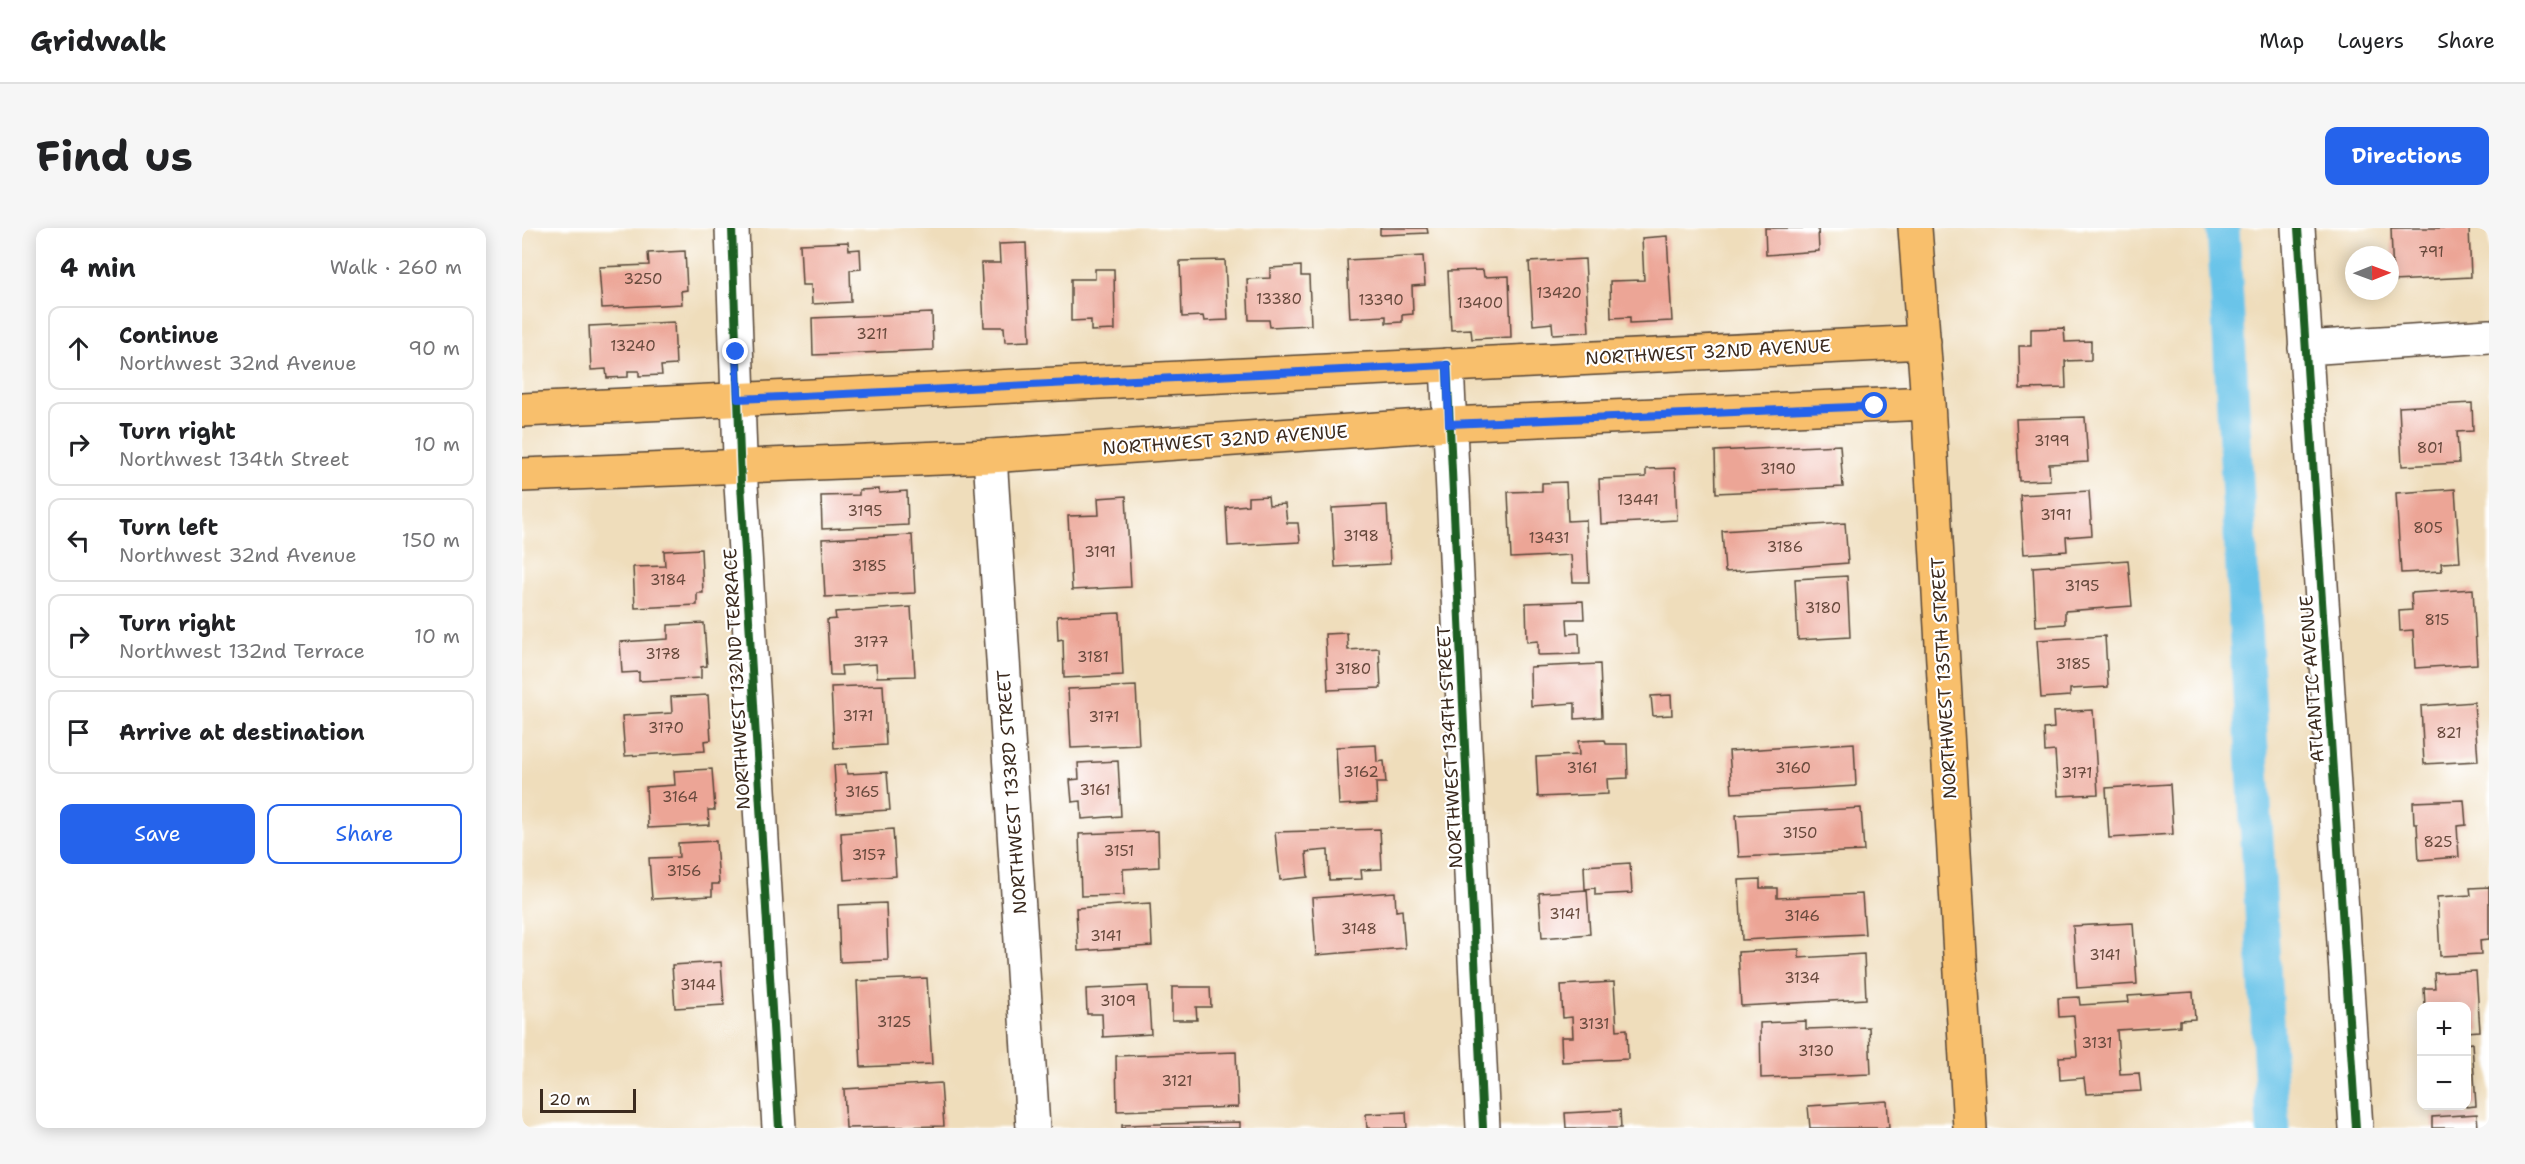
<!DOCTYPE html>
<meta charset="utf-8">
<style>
body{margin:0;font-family:"Shantell Sans",sans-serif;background:#f6f6f6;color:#202124}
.controls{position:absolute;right:18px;bottom:18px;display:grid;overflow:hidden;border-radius:12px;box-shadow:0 3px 15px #0003}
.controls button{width:54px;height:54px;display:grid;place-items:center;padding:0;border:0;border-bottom:2px solid #e0e0e0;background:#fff;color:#202124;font:30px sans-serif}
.compass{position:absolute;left:1823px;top:18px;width:54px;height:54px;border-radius:50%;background:#fff;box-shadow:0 3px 15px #0003;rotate:89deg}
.scale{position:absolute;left:18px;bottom:15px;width:96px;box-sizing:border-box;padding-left:6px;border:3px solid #3b2a1e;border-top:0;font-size:16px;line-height:21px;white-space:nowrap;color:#3b2a1e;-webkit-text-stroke:4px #fff;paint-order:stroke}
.stop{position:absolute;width:18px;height:18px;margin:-14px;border:4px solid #2563eb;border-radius:50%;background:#fff}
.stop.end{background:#2563eb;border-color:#fff;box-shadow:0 2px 6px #0008}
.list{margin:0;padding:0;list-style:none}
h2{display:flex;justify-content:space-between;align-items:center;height:78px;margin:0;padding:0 24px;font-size:26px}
h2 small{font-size:20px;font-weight:400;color:#757577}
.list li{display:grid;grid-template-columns:39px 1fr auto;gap:18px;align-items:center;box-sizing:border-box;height:84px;margin:0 12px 12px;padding:0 12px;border:2px solid #e0e0e0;border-radius:12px}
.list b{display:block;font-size:22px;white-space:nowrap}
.list p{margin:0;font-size:20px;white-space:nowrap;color:#757577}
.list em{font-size:20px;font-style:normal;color:#757577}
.actions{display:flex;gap:12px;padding:18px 24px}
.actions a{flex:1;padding:14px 0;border:2px solid #2563eb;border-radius:12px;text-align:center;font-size:21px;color:#2563eb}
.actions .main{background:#2563eb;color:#fff}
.icon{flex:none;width:33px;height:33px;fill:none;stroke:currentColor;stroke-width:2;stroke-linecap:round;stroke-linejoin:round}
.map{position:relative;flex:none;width:1967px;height:900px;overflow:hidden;border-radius:12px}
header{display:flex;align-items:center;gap:36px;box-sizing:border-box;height:84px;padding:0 30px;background:#fff;border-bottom:2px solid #e0e0e0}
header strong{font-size:28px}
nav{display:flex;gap:33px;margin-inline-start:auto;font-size:21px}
.intro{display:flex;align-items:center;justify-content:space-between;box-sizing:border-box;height:144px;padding:0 36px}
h1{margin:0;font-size:42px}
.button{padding:15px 27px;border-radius:12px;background:#2563eb;color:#fff;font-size:21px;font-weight:700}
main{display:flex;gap:36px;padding:0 36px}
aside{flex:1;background:#fff;border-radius:12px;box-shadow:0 3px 15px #0003}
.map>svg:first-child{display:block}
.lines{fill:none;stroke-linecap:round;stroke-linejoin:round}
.canal{stroke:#6bc4e9;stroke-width:33}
.building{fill:#eca596}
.minor-casing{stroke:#564536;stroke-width:36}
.major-casing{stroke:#564536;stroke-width:36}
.minor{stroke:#fff;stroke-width:33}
.major{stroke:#f8bf6c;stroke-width:33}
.cycleway-casing{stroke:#fff;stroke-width:11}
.cycleway{stroke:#1b5e20;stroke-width:8}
.route{stroke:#2563eb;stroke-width:8}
.labels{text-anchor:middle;stroke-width:4.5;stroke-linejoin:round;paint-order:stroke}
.number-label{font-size:15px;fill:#67493c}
.street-label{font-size:18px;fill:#3b2a1e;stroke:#fff}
</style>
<header>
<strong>Gridwalk</strong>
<nav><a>Map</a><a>Layers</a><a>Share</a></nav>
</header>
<div class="intro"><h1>Find us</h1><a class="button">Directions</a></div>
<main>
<aside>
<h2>4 min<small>Walk · 260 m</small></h2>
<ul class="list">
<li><svg class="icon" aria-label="ahead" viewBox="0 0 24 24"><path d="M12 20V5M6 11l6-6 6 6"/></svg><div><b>Continue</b><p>Northwest 32nd Avenue</p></div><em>90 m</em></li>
<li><svg class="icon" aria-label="right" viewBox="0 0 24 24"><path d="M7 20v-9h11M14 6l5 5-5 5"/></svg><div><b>Turn right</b><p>Northwest 134th Street</p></div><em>10 m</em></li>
<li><svg class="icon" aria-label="left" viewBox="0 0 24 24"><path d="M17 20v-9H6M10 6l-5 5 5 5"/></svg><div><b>Turn left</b><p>Northwest 32nd Avenue</p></div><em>150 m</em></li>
<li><svg class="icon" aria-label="right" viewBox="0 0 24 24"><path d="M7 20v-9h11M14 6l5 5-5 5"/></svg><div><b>Turn right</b><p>Northwest 132nd Terrace</p></div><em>10 m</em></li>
<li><svg class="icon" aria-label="arrive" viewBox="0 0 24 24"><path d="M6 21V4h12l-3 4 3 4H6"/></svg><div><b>Arrive at destination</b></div></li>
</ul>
<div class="actions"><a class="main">Save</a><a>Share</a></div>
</aside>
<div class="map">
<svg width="1967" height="900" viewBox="0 0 1967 900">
<rect width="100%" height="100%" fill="#fff"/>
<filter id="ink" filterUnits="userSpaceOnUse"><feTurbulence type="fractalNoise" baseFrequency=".0167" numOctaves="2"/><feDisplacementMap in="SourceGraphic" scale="12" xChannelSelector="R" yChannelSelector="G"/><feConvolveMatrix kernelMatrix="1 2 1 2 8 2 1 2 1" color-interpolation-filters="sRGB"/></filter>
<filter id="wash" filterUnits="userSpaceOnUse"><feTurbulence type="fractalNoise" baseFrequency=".008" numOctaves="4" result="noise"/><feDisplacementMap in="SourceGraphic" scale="24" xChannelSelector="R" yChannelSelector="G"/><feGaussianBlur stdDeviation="1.35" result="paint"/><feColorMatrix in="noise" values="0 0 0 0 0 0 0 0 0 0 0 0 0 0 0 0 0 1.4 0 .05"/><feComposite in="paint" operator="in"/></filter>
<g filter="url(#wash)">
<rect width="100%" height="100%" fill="#efddbb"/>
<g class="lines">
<path class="canal" d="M1701 0 1751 900"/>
</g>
<g id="blocks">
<path class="building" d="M858 0H905L906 5 858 7Z
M1243 0H1296L1297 23 1244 27Z
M1869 0H1947L1949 49 1871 53Z
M1145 8 1150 93 1108 95V89L1089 90 1088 53 1122 52 1120 10Z
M326 14 327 22 338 21 339 41 328 42 329 74 290 76 289 57H280L278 16Z
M504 15 508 113 483 114 482 99H462L459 35H478L477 16Z
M163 23 165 62 159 63 160 76 80 80 77 39 127 37 126 25Z
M901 28 903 57 890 58 891 86 880 87V94L864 95V88L828 90 825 32Z
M1063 31 1067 104 1031 106 1030 95 1011 97 1007 34Z
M703 32 706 92 682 93 681 88 660 89 658 33Z
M779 38V48H787L789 97 748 99 747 92H727L725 51 748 50V40Z
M573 41H592L593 102 569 103V92L549 93V51H573Z
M961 42 962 49 987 48 989 109 950 111 949 101 929 102 926 43Z
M410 85 411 122 291 127 290 90Z
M152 94 154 137 139 138 140 147 117 148V143H106V149L85 150 84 141 69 142 67 98Z
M1542 100 1543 114 1569 113V132L1543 133 1544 160 1498 161 1497 118H1509V101Z
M1950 175 1951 203 1935 204 1937 235 1880 238 1877 179Z
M1563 189 1566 234 1527 236 1528 252 1497 253 1494 191Z
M1318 217 1321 259 1194 265 1193 223Z
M1153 240 1155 292 1079 296 1077 251 1124 249V241Z
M1044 254 1046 293 1064 292 1067 354H1051L1049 327 989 330 986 264 1020 263V255Z
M357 261V265L385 263 386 297 300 301 299 268 337 267V262Z
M1933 261 1938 334 1919 335 1920 343 1879 345 1874 265Z
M1567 263 1570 307 1544 309 1545 323 1502 326 1498 267Z
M604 268 609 359 550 362 546 288 577 287 576 270Z
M746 268 747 277 763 276 765 295H776L778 314 706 318 704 279 726 277V269Z
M865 277 868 336 813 339 810 280Z
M1323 295 1326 335 1203 344 1200 303Z
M390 307 393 365 303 369 300 311Z
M179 321 181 365H175V377L113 380 111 339 143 338 142 323Z
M1606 332 1610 378 1543 383V396L1514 398 1511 339Z
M1325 348 1328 409 1276 412 1273 351Z
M1951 361 1955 436 1893 440 1891 402 1878 403 1877 383 1890 382 1889 365Z
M1061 373 1062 391H1045L1046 406 1057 405 1058 426 1016 427V413L1005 414 1004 375Z
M389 379 393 448 355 449 354 436 319 438 320 447H308L305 392 314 391 313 384Z
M598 385 601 447 542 450 541 411 536 412 535 388Z
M182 395 185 438 179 439V450L117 453V444L100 445 98 414 146 411V397Z
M825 405 826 422 857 420 859 460 806 462 803 406Z
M1583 408 1586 459 1548 461V468L1519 470 1515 412Z
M1078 436 1080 489 1053 491V475L1009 478 1008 439Z
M361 457 364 517 312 520 309 459Z
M614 458 617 517 549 520 546 461Z
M186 467 189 512 182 513 183 523 103 528 100 488 150 485 149 469Z
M1149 467 1150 487 1131 488 1129 468Z
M1952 474 1956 533 1902 536 1899 478Z
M1571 482 1576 566 1536 568 1533 523 1523 524 1522 501 1532 500 1531 484Z
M1083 512 1084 516H1105L1106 550 1085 551 1086 566 1016 569 1014 529 1057 527 1056 513Z
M1332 515 1334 558 1210 565 1207 523Z
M854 517 855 534 862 533 864 555H854L855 575 817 577 814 519Z
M596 533 599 588 560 591 559 573 550 574 548 552 557 551 556 535Z
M324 536 325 546 365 544 368 582 315 585 312 537Z
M190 541 193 582H186L187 597 126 600 124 559 153 557 152 543Z
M1648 556 1651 606 1587 610 1584 560Z
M1942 572 1944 597 1935 598 1937 629 1897 632 1895 596H1892L1891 574Z
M1339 580 1342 623 1217 629 1214 587Z
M371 601 374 648 322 652 319 605Z
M858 601 860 641 839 642 840 651 807 652 806 622 784 624 786 649 758 652 753 604Z
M636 603 637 639 601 641 602 667 559 668 557 606Z
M194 613 197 656H190V668L130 671 127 630 157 629 156 615Z
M1108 635 1110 665 1073 667V660L1063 661 1062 638Z
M1238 651V660H1255V670L1340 666 1343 706 1220 712 1217 652Z
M1967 659V711L1958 712 1959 726 1918 728 1915 669 1949 667 1948 660Z
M1065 662 1068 706 1020 710 1017 665Z
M873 664 874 683 880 682 883 720 794 727 790 670Z
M364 675 366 732 318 734 316 677Z
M628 675 630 718 556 723 554 680Z
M1611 695 1615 756 1555 760 1551 698Z
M1277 721V730L1342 726 1344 771 1219 778 1216 724Z
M199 734 202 777 153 780 150 737Z
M1954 743 1958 803 1944 804V778H1903L1902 760H1913L1912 745Z
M405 750 410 836 339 839 335 753Z
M1092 754 1095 802 1105 801 1106 831 1040 834 1039 809H1051L1050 789 1041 790 1039 757Z
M626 758 629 806 581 809 580 786H565L564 761Z
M650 759H688L689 779H674L675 792H650Z
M1671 764 1673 791 1658 792V798L1595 802 1598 846 1617 845 1619 863 1564 866 1562 850 1538 852 1537 829 1555 828 1552 788 1537 789 1536 770 1557 769 1558 777 1607 774 1606 768Z
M1284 793V801L1347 799 1349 846 1239 850 1238 795Z
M1950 815 1954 878 1944 879V816Z
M714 824 716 879 595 883 594 828Z
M419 855 422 898 324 900 322 861Z
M1365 873 1367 900H1288L1286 878Z
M1098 882 1099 900H1044L1043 885Z
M884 884 885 900H845L844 886Z
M1955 886 1956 900H1910V889Z
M718 894V900H600V897Z"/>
</g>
</g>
<g filter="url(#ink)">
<use href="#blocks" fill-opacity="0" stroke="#564536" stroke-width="1.5"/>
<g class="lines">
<defs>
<path id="minor" d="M210 0 219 256 257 900
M1776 0 1834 900
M1783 120 1967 108
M925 137 961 900
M468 228 511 900"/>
<path id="major" d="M1393 0 1406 175 1448 900
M0 182 1402 114
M0 247 468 228 927 196 1406 175"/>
</defs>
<use href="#minor" class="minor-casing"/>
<use href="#major" class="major-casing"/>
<use href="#minor" class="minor"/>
<use href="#major" class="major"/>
<defs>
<path id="cycleway" d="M210 0 219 256 257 900
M1776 0 1834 900
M925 137 961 900"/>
</defs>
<use href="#cycleway" class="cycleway-casing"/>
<use href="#cycleway" class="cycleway"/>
</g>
</g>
<g class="lines" filter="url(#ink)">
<path class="route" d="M214 124 216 171 925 137 927 196 1353 178"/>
</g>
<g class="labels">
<g class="number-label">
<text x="1909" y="29">791</text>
<text x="121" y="56">3250</text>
<text x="1037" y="70">13420</text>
<text x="757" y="76">13380</text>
<text x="859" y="77">13390</text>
<text x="958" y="80">13400</text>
<text x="350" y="111">3211</text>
<text x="111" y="123">13240</text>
<text x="1530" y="218">3199</text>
<text x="1908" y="225">801</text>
<text x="1256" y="246">3190</text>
<text x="1116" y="277">13441</text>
<text x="343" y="288">3195</text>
<text x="1534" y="292">3191</text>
<text x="1906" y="305">805</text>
<text x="839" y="313">3198</text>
<text x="1027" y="315">13431</text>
<text x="1263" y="324">3186</text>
<text x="578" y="329">3191</text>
<text x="347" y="343">3185</text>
<text x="146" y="357">3184</text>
<text x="1560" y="363">3195</text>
<text x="1301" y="385">3180</text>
<text x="1915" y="397">815</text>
<text x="349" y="419">3177</text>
<text x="141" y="431">3178</text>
<text x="571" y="434">3181</text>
<text x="1551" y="441">3185</text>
<text x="831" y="446">3180</text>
<text x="336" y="493">3171</text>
<text x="582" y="494">3171</text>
<text x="144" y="505">3170</text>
<text x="1927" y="510">821</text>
<text x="1060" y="545">3161</text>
<text x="1271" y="545">3160</text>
<text x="839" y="549">3162</text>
<text x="1555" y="550">3171</text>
<text x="573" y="567">3161</text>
<text x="340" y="569">3165</text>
<text x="158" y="574">3164</text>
<text x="1278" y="610">3150</text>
<text x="1916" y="619">825</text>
<text x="597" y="628">3151</text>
<text x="347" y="632">3157</text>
<text x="162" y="648">3156</text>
<text x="1043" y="691">3141</text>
<text x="1280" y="693">3146</text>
<text x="837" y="706">3148</text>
<text x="584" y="713">3141</text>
<text x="1583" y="732">3141</text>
<text x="1280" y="755">3134</text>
<text x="176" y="762">3144</text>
<text x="596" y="778">3109</text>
<text x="372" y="799">3125</text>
<text x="1072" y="801">3131</text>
<text x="1575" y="820">3131</text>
<text x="1294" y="828">3130</text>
<text x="655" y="858">3121</text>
</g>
<g class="street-label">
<text transform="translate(1186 124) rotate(-3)" y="6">NORTHWEST 32ND AVENUE</text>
<text transform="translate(703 212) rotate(-4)" y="6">NORTHWEST 32ND AVENUE</text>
<text transform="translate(1422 450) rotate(-93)" y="6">NORTHWEST 135TH STREET</text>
<text transform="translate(215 451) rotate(-93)" y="6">NORTHWEST 132ND TERRACE</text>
<text transform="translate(1790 451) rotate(-94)" y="6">ATLANTIC AVENUE</text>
<text transform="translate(928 519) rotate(-93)" y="6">NORTHWEST 134TH STREET</text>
<text transform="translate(490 564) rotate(-94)" y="6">NORTHWEST 133RD STREET</text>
</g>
</g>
</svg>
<div class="controls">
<button>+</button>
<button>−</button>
</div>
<svg class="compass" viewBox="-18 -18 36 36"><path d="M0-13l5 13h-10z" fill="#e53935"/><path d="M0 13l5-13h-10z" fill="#757577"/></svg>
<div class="scale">20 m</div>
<div class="stop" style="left:1353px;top:178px"></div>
<div class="stop end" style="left:214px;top:124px"></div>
</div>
</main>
